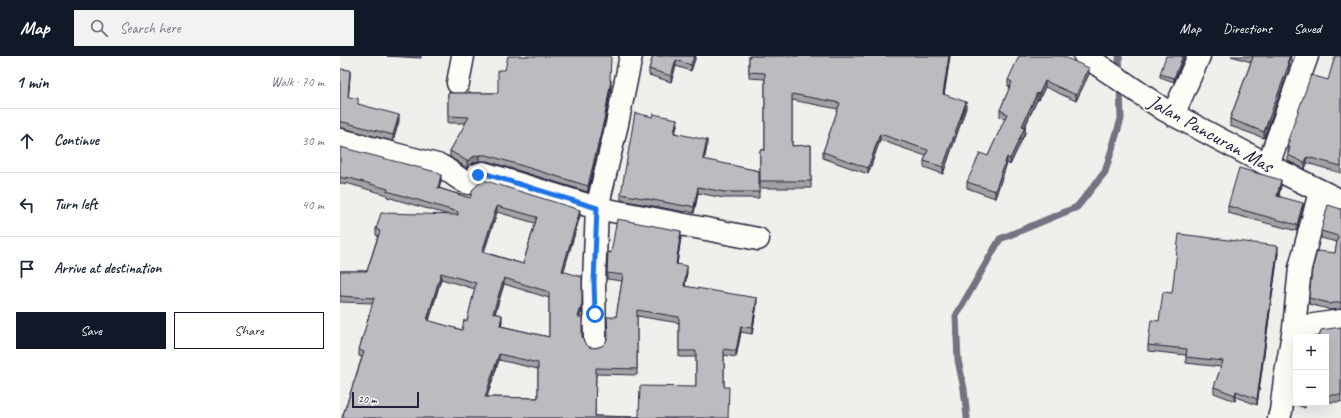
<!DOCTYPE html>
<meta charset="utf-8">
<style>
body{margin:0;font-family:Caveat,sans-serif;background:#f2f2f3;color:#1f2937}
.controls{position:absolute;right:12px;bottom:12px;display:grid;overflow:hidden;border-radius:0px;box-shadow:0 4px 16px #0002}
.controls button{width:36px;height:36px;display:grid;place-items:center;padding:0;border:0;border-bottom:1px solid #e0e1e3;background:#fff;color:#1f2937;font:20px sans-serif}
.scale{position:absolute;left:12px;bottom:10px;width:67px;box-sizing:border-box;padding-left:4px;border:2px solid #22223b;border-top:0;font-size:11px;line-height:14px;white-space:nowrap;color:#22223b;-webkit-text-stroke:3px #fdfcf7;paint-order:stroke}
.stop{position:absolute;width:12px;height:12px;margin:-9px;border:3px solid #1a73e8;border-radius:50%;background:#fff}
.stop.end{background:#1a73e8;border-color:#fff;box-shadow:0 1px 4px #0008}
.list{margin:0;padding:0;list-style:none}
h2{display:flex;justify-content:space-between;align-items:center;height:52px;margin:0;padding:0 16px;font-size:17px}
h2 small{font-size:13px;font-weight:400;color:#747a83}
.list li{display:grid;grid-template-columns:26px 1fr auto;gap:12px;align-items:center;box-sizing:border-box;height:64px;padding:0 16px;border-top:1px solid #e0e1e3}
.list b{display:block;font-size:15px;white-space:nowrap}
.list em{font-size:13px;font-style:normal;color:#747a83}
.actions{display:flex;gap:8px;padding:12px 16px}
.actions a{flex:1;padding:9px 0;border:1px solid #111827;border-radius:0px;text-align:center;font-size:14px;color:#111827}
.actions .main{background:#111827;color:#fff}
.icon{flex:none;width:22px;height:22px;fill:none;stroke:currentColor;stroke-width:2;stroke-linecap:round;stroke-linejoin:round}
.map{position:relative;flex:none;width:1001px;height:362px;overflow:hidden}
header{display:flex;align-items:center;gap:24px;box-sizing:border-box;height:56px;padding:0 20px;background:#111827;color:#fff}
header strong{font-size:19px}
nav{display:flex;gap:22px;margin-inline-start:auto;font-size:14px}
.search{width:280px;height:36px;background:#f2f2f3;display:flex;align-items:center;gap:10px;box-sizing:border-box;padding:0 14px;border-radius:0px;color:#747a83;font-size:15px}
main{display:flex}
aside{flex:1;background:#fff}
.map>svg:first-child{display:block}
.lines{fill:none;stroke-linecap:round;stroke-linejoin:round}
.stream{stroke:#737381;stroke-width:7}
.street-casing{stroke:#22223b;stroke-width:25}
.street{stroke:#fdfcf7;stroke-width:22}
.wall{fill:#a2a2a5;stroke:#22223b;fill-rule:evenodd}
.shaded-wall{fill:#848486;stroke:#22223b}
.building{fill:#bcbcc0;stroke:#22223b;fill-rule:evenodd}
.route{stroke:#1a73e8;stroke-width:5}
.labels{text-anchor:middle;stroke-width:4;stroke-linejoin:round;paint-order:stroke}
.street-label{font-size:20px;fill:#22223b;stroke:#fdfcf7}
</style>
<header>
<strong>Map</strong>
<div class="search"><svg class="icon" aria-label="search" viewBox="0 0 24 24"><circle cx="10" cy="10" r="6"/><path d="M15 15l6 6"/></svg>Search here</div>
<nav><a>Map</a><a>Directions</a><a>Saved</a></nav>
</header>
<main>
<aside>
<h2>1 min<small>Walk · 70 m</small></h2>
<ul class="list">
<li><svg class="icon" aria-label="ahead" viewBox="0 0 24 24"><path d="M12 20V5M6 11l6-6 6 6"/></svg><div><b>Continue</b></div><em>30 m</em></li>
<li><svg class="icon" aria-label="left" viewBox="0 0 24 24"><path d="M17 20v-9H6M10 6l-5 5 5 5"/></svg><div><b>Turn left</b></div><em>40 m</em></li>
<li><svg class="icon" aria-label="arrive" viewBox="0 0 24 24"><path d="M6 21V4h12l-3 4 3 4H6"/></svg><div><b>Arrive at destination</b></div></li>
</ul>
<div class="actions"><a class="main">Save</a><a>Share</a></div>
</aside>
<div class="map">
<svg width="1001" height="362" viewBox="0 0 1001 362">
<rect width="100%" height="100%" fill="#f0efec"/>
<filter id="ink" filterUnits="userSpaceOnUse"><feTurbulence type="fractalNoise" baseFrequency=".025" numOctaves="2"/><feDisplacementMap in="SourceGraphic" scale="8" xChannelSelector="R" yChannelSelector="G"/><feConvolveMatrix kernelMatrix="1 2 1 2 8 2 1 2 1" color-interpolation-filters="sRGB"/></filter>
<g filter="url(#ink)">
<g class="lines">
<path class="stream" d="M779 0 780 18
M627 362 624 333 618 304 616 260 660 183 737 151 765 116 781 63 780 28"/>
<defs>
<path id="street" d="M745 0 823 53 928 109 1001 145
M118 27 123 0
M833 59 859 0
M0 84 101 110C109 114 123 127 129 127L137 119 143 117 257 152 418 183
M928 109 967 0
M954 272 1001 265
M255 286 254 226 257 152 277 68 291 0
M939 362 941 355 945 323 954 272 960 212 980 136"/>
</defs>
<use href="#street" class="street-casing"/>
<use href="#street" class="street"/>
</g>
<path class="wall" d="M47 0H81V2Z
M313 0H356L351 15 336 10 331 26 309 19V13Z
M409 0H610L604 39 626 52 603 118 584 111V105L586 100 540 84 528 118 483 102V96L498 53 452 44V90L471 89V132H420V94H425V23L409 22Z
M845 0 834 26 820 21V18Z
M891 0H951L949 9V14L924 82 890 70V63L911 6Z
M1001 0V117L967 107 965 113 948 105V84L988 24Z
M0 13 10 20 8 41 18 48 59 65 53 85 3 72H0Z
M165 14 270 24 271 30 265 65 248 136 147 105H139L133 107 127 112 110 101V95L126 67H108V37H158Z
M749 18 736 45 705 31 699 44H697L685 71V77L670 109 667 107 655 142 627 132V126L648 100 665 63 660 61V54L670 31 668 30V24Z
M337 69 335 77 367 90 364 104 419 115V142H384L358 137 354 157 346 155 345 156 281 144V138Z
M0 91 101 125 99 132 130 142 240 160 223 216 242 254 240 261 242 280 244 286 249 291 255 292 262 290 266 286 276 261 282 225 267 223V217L271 197 341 181 337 208 347 216 345 230 417 248 412 278 401 276 396 301 384 299V331L388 362H2L22 301 19 300V294L33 247 0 246V215H27L38 180 36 179V173L109 159 47 141V139L6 127V129L0 127ZM157 156 195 167 183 208 144 196ZM101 223 135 233 127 265 122 274 89 265ZM164 228 209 242V281L161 270 162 265 155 258ZM297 260 339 267V301H356V331L299 361 255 360 256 318 297 319ZM159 304 198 313V342L147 341Z
M941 130 939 140 963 153 957 175 888 157V150Z
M1001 153V253L988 254V253L969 248V242L995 197 997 186 981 182V175Z
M938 197 917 349 896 341 895 345 874 337V331L881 311 846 307V299L808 295V289L832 237Z
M1001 271V346H986V281Z
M956 332V347H966L965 352 954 348Z"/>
<path class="shaded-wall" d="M354 0H356L351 15V9Z
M609 0H610L603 45V38Z
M843 0H845L834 26V22Z
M950 0H951L949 9V14L924 82V76Z
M336 4V10L331 26V20Z
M749 12V18L736 45V39Z
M10 14V20L8 47V41Z
M271 24V30L265 65 248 136V130Z
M705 25V31L699 44V38Z
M697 37V44L682 76V70Z
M626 46V52L603 118V111Z
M59 59V65L53 85V79Z
M337 63V69L334 83V77Z
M685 71V77L670 109V103Z
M540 78V84L528 118V112Z
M367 84V90L363 110V103Z
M139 99V105L133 107 127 112V105L133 101Z
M667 101V107L655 142V135Z
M967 101V107L965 113V107Z
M101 119V125L98 138V132Z
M941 124V130L937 146V140Z
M358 131V137L354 157V151Z
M963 147V153L957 175V169Z
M157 150V156L142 202V196Z
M240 154V160L222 221V215Z
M341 175V181L336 214V208Z
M938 190V197L917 349V343Z
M347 210V216L344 236V230Z
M101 217V223L87 270V264Z
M164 222V228L153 263V257Z
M417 242V248L412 278V272Z
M242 248V254L238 267V261Z
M162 259V265L160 276V270Z
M401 270V276L396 301V295Z
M159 298V304L145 347V341Z
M896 335V341L895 345V339Z"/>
<path class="building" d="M168 0H271L270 24H271L265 59 248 130 147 99H139L133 101 127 105 110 95 129 61 108 60V37H158V14H165Z
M313 0H354L351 9 336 4 331 20 309 13Z
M409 0H609L603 38 626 46 603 111 584 105 588 94 540 78 528 112 483 96 500 47 452 38V90L471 89V125H420V94H425V17L409 16Z
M679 0H722L749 12 736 39 705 25 699 38 697 37 682 70 685 71 670 103 667 101 655 135 627 126 640 97 648 100 667 58 660 54 672 26 668 24Z
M826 0H843L834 22 820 18Z
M912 0H950L947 7 949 8 924 76 890 63 913 1Z
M995 0H1001V110L967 101 965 107 948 99 950 91H948L950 85 948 84 971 19 988 24Z
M0 13 10 14 8 41 18 42V48L59 59 53 79 3 66H0Z
M295 57 313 61V58L337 63 334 77 367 84 363 103 419 115V136H384L358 131 354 151 346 149 345 150 281 138Z
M0 91 96 116 101 119 98 132 130 142 133 133 143 124 240 154 222 215 242 221V248L238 261H242V280L244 286 249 291 255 292 262 290 266 286 268 280 267 261H276L283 219 267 217 268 196 271 197 277 163 341 175 336 208 347 210 344 230 417 242 412 272 401 270 396 295 384 293V331H389L388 362H2L24 296 19 294 34 242 0 240V215H27L40 175 36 173 41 157 118 159V156L47 135 48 133 6 121V123L0 121ZM157 150 197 161 183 208 142 196ZM101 217 136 227 127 265 124 264 122 274 87 264ZM164 222 209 236V281L160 270 162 259 153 257ZM297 254 339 261V295H356V331L300 330 299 361 255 360 256 312 297 313ZM159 298 198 307V342L145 341Z
M899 112 941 124 937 140 963 147 957 169 888 150Z
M988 149 1001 153V246L988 248 989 247 969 242 972 214 977 195 995 197 998 180 981 175Z
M839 178 938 190 917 343 896 335 895 339 874 331 883 305 846 301 847 293 808 289 811 264 819 265 823 236 832 237Z
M1001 271V339H986V281H979L981 274Z
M956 332V345H954Z"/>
</g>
<g class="lines" filter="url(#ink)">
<path class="route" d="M138 119 143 117 257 152 254 226 255 258"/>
</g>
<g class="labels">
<g class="street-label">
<text transform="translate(871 77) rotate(29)" y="7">Jalan Pancuran Mas</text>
</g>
</g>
</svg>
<div class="controls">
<button>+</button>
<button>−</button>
</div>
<div class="scale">20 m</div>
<div class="stop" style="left:255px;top:258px"></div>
<div class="stop end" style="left:138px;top:119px"></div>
</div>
</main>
